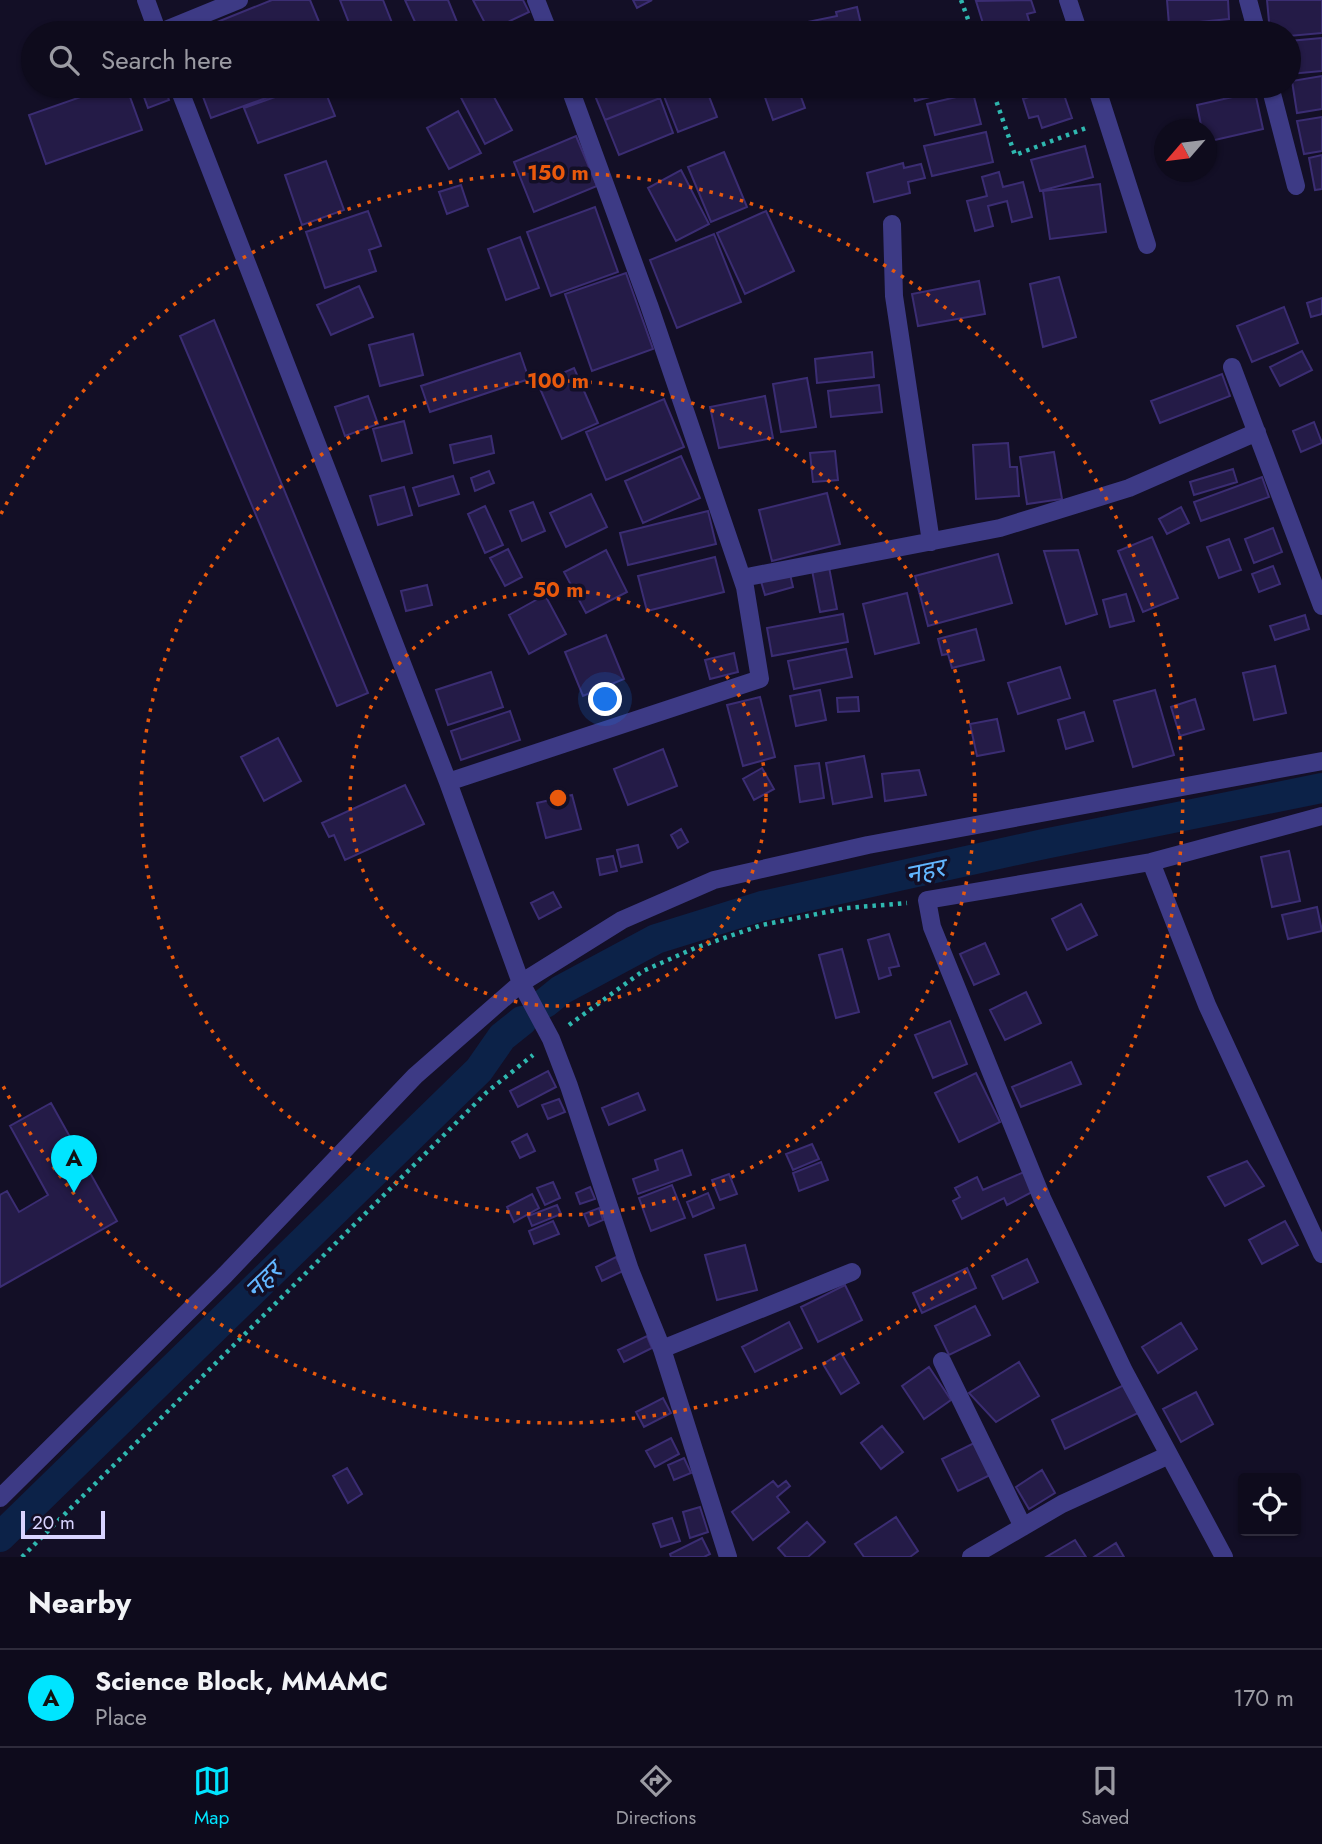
<!DOCTYPE html>
<meta charset="utf-8">
<style>
body{margin:0;font-family:Jost,"Noto Sans Devanagari",sans-serif;background:#1c1929;color:#f1f3f6}
.controls{position:absolute;right:21px;bottom:21px;display:grid;overflow:hidden;border-radius:7px;box-shadow:0 2px 5px #0004}
.controls button{width:63px;height:63px;display:grid;place-items:center;padding:0;border:0;border-bottom:2px solid #2e2b3b;background:#0e0b1c;color:#f1f3f6;font:35px sans-serif}
.compass{position:absolute;left:1154px;top:119px;width:63px;height:63px;border-radius:50%;background:#0e0b1c;box-shadow:0 2px 5px #0004;rotate:242deg}
.scale{position:absolute;left:21px;bottom:18px;width:84px;box-sizing:border-box;padding-left:7px;border:4px solid #d9d4ff;border-top:0;font-size:19px;line-height:24px;white-space:nowrap;color:#d9d4ff;-webkit-text-stroke:5px #130f26;paint-order:stroke}
.you{position:absolute;left:606px;top:700px;width:24px;height:24px;margin:-18px;border:5px solid #fff;border-radius:50%;background:#1a73e8;box-shadow:0 0 0 10px #1a73e833}
.badge{display:grid;place-items:center;width:46px;height:46px;border-radius:50%;background:#00e5ff;color:#111;font-size:23px;font-weight:700}
.pin{position:absolute;translate:-50% -58px;filter:drop-shadow(0 2px 4px #0008)}
.pin::after{content:'';position:absolute;top:37px;width:24px;height:21px;background:inherit;clip-path:polygon(0 0,100% 0,50% 100%)}
.list{margin:0;padding:0;list-style:none}
h2{display:flex;justify-content:space-between;align-items:center;height:91px;margin:0;padding:0 28px;font-size:30px}
h2 small{font-size:23px;font-weight:400;color:#9b9ba3}
.list li{display:grid;grid-template-columns:46px 1fr auto;gap:21px;align-items:center;box-sizing:border-box;height:98px;padding:0 28px;border-top:2px solid #2e2b3b}
.list b{display:block;font-size:26px;white-space:nowrap}
.list p{margin:0;font-size:23px;white-space:nowrap;color:#9b9ba3}
.list em{font-size:23px;font-style:normal;color:#9b9ba3}
.icon{flex:none;width:38px;height:38px;fill:none;stroke:currentColor;stroke-width:2;stroke-linecap:round;stroke-linejoin:round}
.map{position:relative;flex:none;width:1322px;height:1557px;overflow:hidden}
.search{position:absolute;background:#0e0b1c;box-shadow:0 2px 5px #0004;left:21px;right:21px;top:21px;height:77px;display:flex;align-items:center;gap:18px;box-sizing:border-box;padding:0 24px;border-radius:38px;color:#9b9ba3;font-size:26px}
.sheet{height:189px;background:#0e0b1c}
nav{display:flex;justify-content:space-around;align-items:center;box-sizing:border-box;height:98px;border-top:2px solid #2e2b3b;background:#0e0b1c;font-size:19px;color:#9b9ba3}
nav a{display:grid;justify-items:center;gap:4px}
nav .on{color:#00e5ff}
.map>svg:first-child{display:block}
.lines{fill:none;stroke-linecap:round;stroke-linejoin:round}
.canal{stroke:#0c2248;stroke-width:30}
.building{fill:#241b47;stroke:#3b2d73;stroke-width:2}
.path{stroke:#2fb8b0;stroke-width:4.5;stroke-dasharray:3.5 5;stroke-linecap:butt}
.minor{stroke:#3d3a85;stroke-width:18}
.ring{fill:none;stroke:#e8590c;stroke-width:3.5;stroke-dasharray:3.5 7}
.labels{text-anchor:middle;stroke-width:7;stroke-linejoin:round;paint-order:stroke}
.water-label{font-size:26px;font-style:italic;fill:#62b6ff;stroke:#130f26}
.centre{fill:#e8590c;stroke:#130f26;stroke-width:3.5}
.ring-label{font-size:21px;text-anchor:middle;font-weight:bold;fill:#e8590c;stroke:#130f26;stroke-width:7;stroke-linejoin:round;paint-order:stroke}
</style>
<div class="map">
<svg width="1322" height="1557" viewBox="0 0 1322 1557">
<rect width="100%" height="100%" fill="#130f26"/>
<g class="lines">
<path class="canal" d="M545 1003 561 990 656 939 762 906 1044 844 1322 788
M0 1537 479 1070 502 1037 522 1021"/>
</g>
<path class="building" d="M272 0H310L322 29 310 33H190Z
M340 0H383L396 33H353Z
M405 0H448L459 27 444 33H420Z
M473 0H523L529 12 489 31Z
M633 0H652L637 8Z
M1031 0 1035 12 1027 14 1030 24 999 33H986L976 1Z
M1167 0H1228L1229 19 1169 25Z
M1267 0H1322V33L1289 36V33H1270Z
M857 7 863 33H789L788 26 837 16 836 12Z
M1322 38V71L1290 74 1289 41Z
M1322 76V109L1297 113 1292 81Z
M112 86H126L142 130 46 164 29 115Z
M140 86H164L169 100 148 108Z
M199 86H299L211 118Z
M306 86H323L335 116 258 143 244 108Z
M455 86H488L512 130 485 144Z
M591 86H655L660 98 605 120Z
M660 86H705L717 117 678 132Z
M761 86H797L805 108 773 120Z
M911 86H966L967 87 915 101Z
M1061 86 1072 118 1042 128 1038 116 1029 118 1023 99Z
M1201 86H1249L1204 96Z
M1255 92 1263 129 1206 142V130H1202L1197 105Z
M973 93 981 124 935 135 927 104Z
M660 98 673 133 619 155 605 120Z
M458 111 481 153 449 169 427 128Z
M1322 117V151L1304 154 1297 121Z
M986 132 993 162 932 176 924 146Z
M576 136 597 186 534 212 514 162Z
M1085 146 1093 177 1040 191 1031 160Z
M724 152 747 207 711 222 688 167Z
M1322 155V189L1315 190 1309 158Z
M326 161 344 210 302 225 285 175Z
M903 163 904 168 921 164 925 178 908 182 910 193 874 202 867 173Z
M681 170 709 224 676 241 648 188Z
M999 172 1003 187 1023 182 1032 217 1012 222 1007 201 988 206 993 226 975 231 967 201 987 196 982 177Z
M1100 184 1106 232 1050 239 1043 191Z
M461 185 468 206 447 214 439 192Z
M595 207 618 272 551 296 527 232Z
M368 211 381 246 369 250 376 271 325 288 306 232Z
M766 211 794 271 745 294 717 233Z
M714 234 741 302 677 328 650 260Z
M520 237 539 288 506 300 488 249Z
M626 273 653 349 592 371 565 294Z
M1059 277 1076 337 1043 347 1030 284Z
M979 281 985 314 918 326 912 294Z
M359 286 373 317 331 335 317 305Z
M1322 298V314L1311 317 1307 303Z
M1284 307 1298 343 1252 362 1237 326Z
M214 320 368 693 337 706 180 336Z
M413 334 423 375 380 386 369 345Z
M1302 351 1312 370 1280 386 1270 367Z
M872 352 874 377 817 383 815 359Z
M520 353 529 379 430 412 421 386Z
M574 368 598 423 562 439 538 384Z
M1222 374 1230 396 1160 423 1151 401Z
M807 378 816 427 781 432 773 384Z
M879 385 882 412 831 417 828 391Z
M368 396 378 424 345 436 335 407Z
M765 396 773 438 719 448 710 407Z
M664 399 684 447 606 480 586 432Z
M404 421 412 453 382 461 373 429Z
M1314 422 1322 443 1301 452 1293 431Z
M491 436 494 453 454 463 450 445Z
M1008 443 1010 467H1017L1019 496 976 499 973 445Z
M835 451 838 480 813 482 810 453Z
M1054 452 1062 499 1027 504 1020 457Z
M681 456 700 498 643 523 625 481Z
M1233 469 1237 482 1194 495 1190 482Z
M489 471 494 483 475 491 471 478Z
M453 476 459 494 419 506 413 488Z
M1262 477 1269 497 1201 521 1194 502Z
M404 487 412 515 378 525 370 496Z
M827 493 840 544 772 561 759 510Z
M591 494 607 527 566 547 550 513Z
M533 502 545 531 522 541 510 511Z
M485 506 503 545 485 553 468 514Z
M1181 507 1189 523 1167 534 1159 519Z
M708 511 716 544 628 565 620 533Z
M1273 528 1282 552 1254 563 1245 539Z
M1152 537 1178 598 1143 612 1118 551Z
M1229 539 1241 570 1219 578 1207 547Z
M508 549 522 577 505 586 490 558Z
M606 550 627 592 586 613 564 572Z
M1078 550 1097 614 1066 624 1044 551Z
M998 554 1012 603 928 626 915 576Z
M715 557 724 592 647 611 638 576Z
M1273 566 1280 584 1259 592 1252 574Z
M829 567 837 609 820 612 812 570Z
M789 570 793 587 765 595 760 578Z
M427 585 432 605 406 611 401 591Z
M907 593 919 643 875 654 863 604Z
M1126 594 1134 621 1110 627 1103 600Z
M545 595 566 634 529 654 509 615Z
M843 614 848 642 772 656 767 628Z
M1305 615 1309 629 1275 640 1270 626Z
M976 629 984 660 952 668 948 654 942 655 938 639Z
M606 635 624 679 583 696 565 652Z
M846 649 852 677 794 689 788 661Z
M734 653 738 672 710 679 705 660Z
M1275 666 1286 713 1254 720 1243 673Z
M1060 667 1070 698 1018 714 1008 683Z
M491 672 503 707 448 725 436 690Z
M820 690 826 720 796 726 790 696Z
M1155 690 1174 755 1133 767 1114 701Z
M760 697 775 757 743 766 727 705Z
M858 697 859 711 838 712 837 698Z
M1195 699 1204 729 1180 736 1171 707Z
M510 711 520 740 461 760 451 731Z
M1084 712 1093 741 1066 749 1058 720Z
M997 719 1004 751 977 756 970 724Z
M278 738 301 781 264 801 241 757Z
M663 749 677 786 628 805 614 769Z
M864 756 872 797 833 804 826 763Z
M819 763 824 798 800 802 795 766Z
M762 768 774 789 754 800 743 779Z
M919 770 926 795 885 801 882 774Z
M405 785 424 824 345 860 334 835 329 837 322 823Z
M572 795 581 829 546 838 537 803Z
M681 829 688 842 678 848 671 835Z
M638 845 642 862 621 867 617 850Z
M1289 851 1300 901 1272 907 1261 857Z
M613 856 617 871 600 875 597 859Z
M553 892 561 907 539 919 531 903Z
M1081 904 1097 935 1067 950 1052 919Z
M1317 907 1322 931 1288 939 1282 915Z
M889 934 899 966 889 968 891 975 879 979 868 940Z
M985 943 999 974 974 985 960 954Z
M842 949 859 1012 836 1018 819 955Z
M1026 992 1041 1023 1005 1040 990 1010Z
M950 1021 967 1064 933 1078 915 1035Z
M1071 1062 1081 1084 1021 1107 1012 1087Z
M548 1071 556 1087 518 1107 510 1091Z
M976 1073 1000 1122 959 1142 935 1093Z
M638 1093 645 1110 609 1125 602 1108Z
M559 1099 565 1112 548 1119 542 1105Z
M51 1103 117 1221 0 1287V1195L7 1191 19 1212 48 1195 10 1126Z
M527 1134 535 1151 520 1158 512 1142Z
M812 1144 819 1159 793 1170 786 1154Z
M682 1150 691 1175 638 1194 633 1179 658 1170 655 1160Z
M1247 1161 1264 1186 1225 1206 1208 1177Z
M821 1162 828 1180 799 1191 793 1173Z
M1024 1172 1034 1191 1007 1205 1004 1198 962 1219 953 1201 960 1197 955 1188 977 1177 983 1190Z
M729 1174 737 1194 720 1200 712 1180Z
M553 1182 560 1198 545 1205 537 1188Z
M672 1185 685 1218 651 1231 639 1198Z
M590 1187 595 1199 580 1204 576 1193Z
M708 1193 714 1208 693 1217 687 1202Z
M532 1194 539 1208 514 1222 507 1207Z
M557 1205 561 1214 532 1226 528 1216Z
M599 1208 603 1220 589 1226 584 1214Z
M553 1221 559 1234 534 1244 529 1231Z
M1285 1221 1298 1245 1262 1264 1249 1240Z
M745 1245 757 1290 717 1300 705 1255Z
M616 1257 623 1271 602 1281 596 1267Z
M1027 1259 1038 1282 1003 1299 992 1276Z
M967 1268 976 1288 922 1313 913 1293Z
M845 1285 862 1320 818 1342 801 1307Z
M975 1306 990 1335 949 1355 935 1326Z
M789 1322 802 1348 755 1372 742 1347Z
M1181 1323 1197 1349 1158 1373 1142 1347Z
M647 1336 652 1348 624 1362 618 1350Z
M841 1353 859 1383 841 1394 823 1364Z
M1019 1362 1039 1396 996 1422 969 1393Z
M929 1367 951 1400 924 1419 902 1386Z
M1126 1384 1140 1412 1065 1449 1052 1420Z
M1196 1392 1213 1424 1181 1442 1163 1409Z
M663 1398 671 1413 644 1427 636 1412Z
M882 1426 903 1452 881 1469 861 1443Z
M671 1438 679 1454 655 1467 646 1451Z
M974 1443 990 1475 958 1491 942 1459Z
M684 1458 691 1473 674 1480 668 1465Z
M347 1468 362 1494 348 1503 333 1476Z
M1042 1470 1055 1493 1029 1509 1016 1487Z
M773 1481 778 1487 786 1481 790 1486 777 1497 789 1512 753 1540 732 1512Z
M700 1507 708 1532 690 1538 683 1512Z
M896 1517 918 1551 910 1557H864L855 1544Z
M672 1518 680 1541 661 1547 653 1524Z
M807 1522 825 1542 808 1557H786L778 1548Z
M702 1538 710 1554 704 1557H671L670 1554Z
M1075 1540 1086 1557H1046Z
M1116 1543 1124 1557H1094Z"/>
<g class="lines">
<path class="path" d="M961 0 973 33
M991 86 1015 155 1086 128
M569 1025 643 971 695 948 762 925 847 908 907 903
M22 1557 487 1092 533 1055"/>
<path class="minor" d="M146 0 158 33
M536 0 549 33
M1068 0 1079 33
M1248 0 1257 33
M158 33 239 0
M178 86 448 782 521 983 551 1039 569 1086 630 1270 662 1349 728 1557
M1096 86 1147 245
M1270 86 1296 186
M892 224 894 296 931 542
M1232 367 1322 606
M742 578 1000 528 1129 488 1257 432
M448 782 760 679 745 587 649 305 569 86
M1151 862 1207 1005 1322 1254
M662 1349 852 1272
M942 1361 1023 1527
M0 1498 225 1275 415 1076 521 983 622 920 714 880 868 845 1322 761
M971 1557 1062 1504 1169 1455
M1224 1557 1124 1371 1042 1198 932 927 927 900 1151 862 1322 816"/>
</g>
<g class="ring">
<circle cx="558" cy="798" r="208"/>
<circle cx="558" cy="798" r="417"/>
<path d="M1 514A625 625 0 1 1 1 1082"/>
</g>
<g class="labels">
<g class="water-label">
<text transform="translate(925 871) rotate(-12)" y="9">नहर</text>
<text transform="translate(263 1280) rotate(-44)" y="9">नहर</text>
</g>
</g>
<circle cx="558" cy="798" r="10" class="centre"/>
<g class="ring-label">
<text x="558" y="180">150 m</text>
<text x="558" y="388">100 m</text>
<text x="558" y="597">50 m</text>
</g>
</svg>
<div class="controls">
<button><svg class="icon" aria-label="locate" viewBox="0 0 24 24"><circle cx="12" cy="12" r="6"/><path d="M12 2v4M12 18v4M2 12h4M18 12h4"/></svg></button>
</div>
<svg class="compass" viewBox="-18 -18 36 36"><path d="M0-13l5 13h-10z" fill="#e53935"/><path d="M0 13l5-13h-10z" fill="#9b9ba3"/></svg>
<div class="scale">20 m</div>
<div class="you"></div>
<div class="pin badge" style="left:74px;top:1193px">A</div>
<div class="search"><svg class="icon" aria-label="search" viewBox="0 0 24 24"><circle cx="10" cy="10" r="6"/><path d="M15 15l6 6"/></svg>Search here</div>
</div>
<section class="sheet">
<h2>Nearby<small></small></h2>
<ul class="list">
<li><span class="badge">A</span><div><b>Science Block, MMAMC</b><p>Place</p></div><em>170 m</em></li>
</ul>
</section>
<nav>
<a class="on"><svg class="icon" aria-label="map" viewBox="0 0 24 24"><path d="M3 6l6-2 6 2 6-2v14l-6 2-6-2-6 2zM9 4v14M15 6v14"/></svg>Map</a>
<a><svg class="icon" aria-label="directions" viewBox="0 0 24 24"><path d="M12 3l9 9-9 9-9-9zM9 14v-3h6M13 9l2 2-2 2"/></svg>Directions</a>
<a><svg class="icon" aria-label="saved" viewBox="0 0 24 24"><path d="M7 4h10v16l-5-4-5 4z"/></svg>Saved</a>
</nav>
